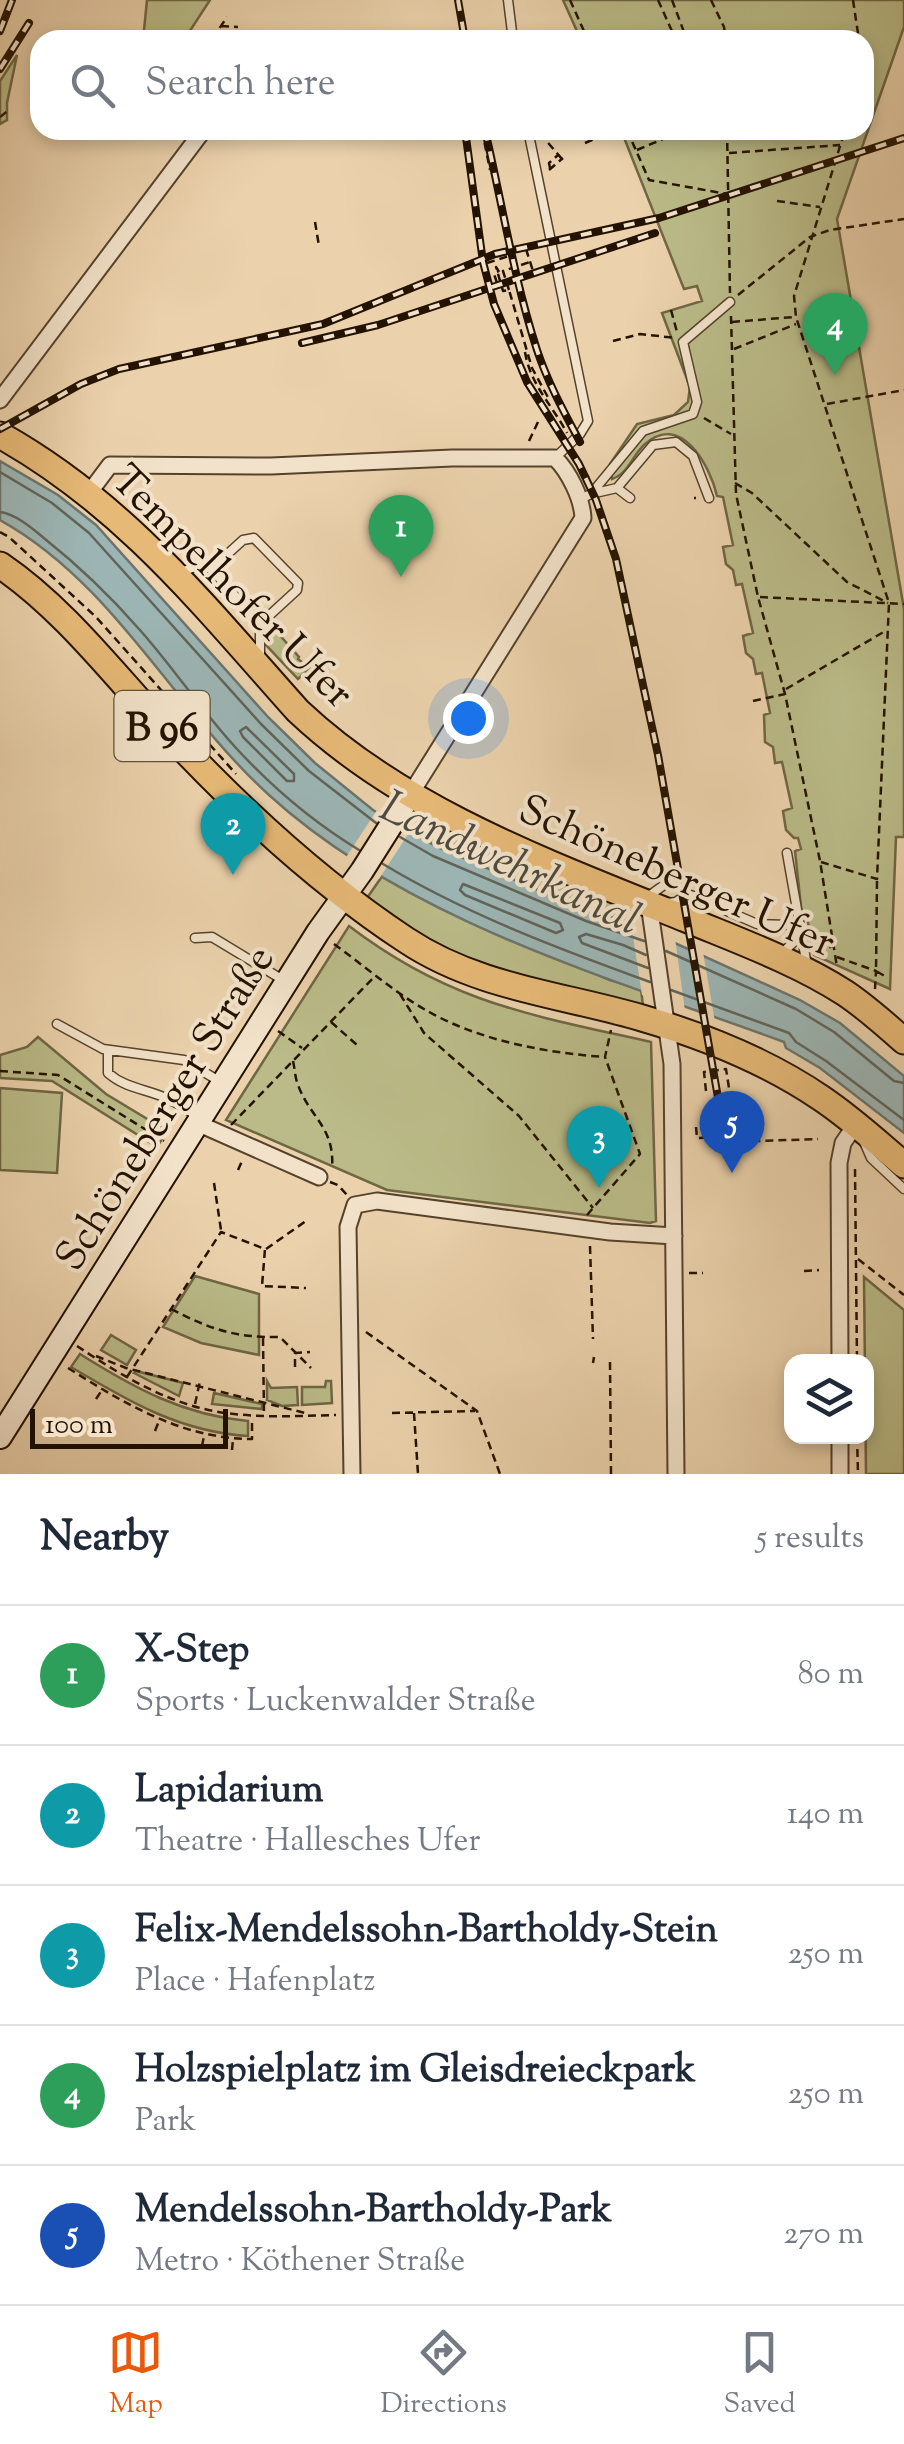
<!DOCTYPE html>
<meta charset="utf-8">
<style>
body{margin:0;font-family:"Sorts Mill Goudy",serif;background:#f2f2f3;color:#1f2937}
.controls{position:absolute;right:30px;bottom:30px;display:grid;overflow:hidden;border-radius:20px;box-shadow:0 5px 15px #0003}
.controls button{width:90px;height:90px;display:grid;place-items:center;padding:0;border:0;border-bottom:2px solid #e0e1e3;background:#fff;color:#1f2937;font:50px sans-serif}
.scale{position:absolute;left:30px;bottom:25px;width:198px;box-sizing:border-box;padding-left:10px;border:5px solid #241200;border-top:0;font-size:28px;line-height:35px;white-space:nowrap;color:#241200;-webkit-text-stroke:8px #f2e2c9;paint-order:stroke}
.you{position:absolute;left:468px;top:718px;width:35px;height:35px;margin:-25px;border:8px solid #fff;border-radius:50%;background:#1a73e8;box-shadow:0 0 0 15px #1a73e833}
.badge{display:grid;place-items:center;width:65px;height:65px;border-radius:50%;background:#ea580c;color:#fff;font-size:32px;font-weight:700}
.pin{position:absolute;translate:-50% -82px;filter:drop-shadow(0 2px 5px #0008)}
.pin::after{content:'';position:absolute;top:52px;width:35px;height:30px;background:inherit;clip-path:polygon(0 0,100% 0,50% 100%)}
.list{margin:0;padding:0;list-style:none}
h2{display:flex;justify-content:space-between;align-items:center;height:130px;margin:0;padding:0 40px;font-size:42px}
h2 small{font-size:32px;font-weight:400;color:#747a83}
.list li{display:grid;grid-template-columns:65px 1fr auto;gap:30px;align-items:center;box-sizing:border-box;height:140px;padding:0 40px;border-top:2px solid #e0e1e3}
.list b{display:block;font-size:38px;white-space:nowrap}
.list p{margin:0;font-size:32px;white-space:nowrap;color:#747a83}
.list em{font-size:32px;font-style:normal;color:#747a83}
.icon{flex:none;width:55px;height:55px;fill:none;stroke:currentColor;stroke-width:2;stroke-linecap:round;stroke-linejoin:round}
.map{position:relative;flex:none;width:904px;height:1474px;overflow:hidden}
.search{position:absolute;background:#fff;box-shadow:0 5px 15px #0003;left:30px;right:30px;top:30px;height:110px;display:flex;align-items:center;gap:25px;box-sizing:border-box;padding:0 35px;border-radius:30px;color:#747a83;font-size:38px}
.sheet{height:830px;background:#fff}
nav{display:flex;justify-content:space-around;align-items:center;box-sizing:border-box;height:140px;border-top:2px solid #e0e1e3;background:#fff;font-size:28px;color:#747a83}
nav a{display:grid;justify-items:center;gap:5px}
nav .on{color:#ea580c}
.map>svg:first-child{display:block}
.green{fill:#babb88;stroke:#6f6644;stroke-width:2.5}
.water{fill:#9cb5b4;stroke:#6c746c;stroke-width:2.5}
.pier{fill:#ebd2ac}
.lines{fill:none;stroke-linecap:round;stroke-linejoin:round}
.shore{stroke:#60645a;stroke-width:2.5}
.lane-casing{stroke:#56422b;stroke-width:11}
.street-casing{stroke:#56422b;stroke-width:19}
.secondary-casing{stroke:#241200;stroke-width:26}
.primary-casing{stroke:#241200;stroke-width:29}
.path{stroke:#241200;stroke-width:2.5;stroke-dasharray:8 5;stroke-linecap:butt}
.lane{stroke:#f2e2c9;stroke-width:8}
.street{stroke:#f2e2c9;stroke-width:15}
.secondary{stroke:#f2e2c9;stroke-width:22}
.primary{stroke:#e6b976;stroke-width:25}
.rail-casing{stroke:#241200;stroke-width:8}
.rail{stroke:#f2e2c9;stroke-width:4;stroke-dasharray:11;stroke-linecap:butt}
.labels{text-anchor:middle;stroke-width:8;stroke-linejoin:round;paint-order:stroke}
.shield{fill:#f2e2c9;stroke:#62503c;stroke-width:2.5}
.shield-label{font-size:40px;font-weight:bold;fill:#241200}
.street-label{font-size:42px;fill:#241200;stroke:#f2e2c9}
.water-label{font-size:45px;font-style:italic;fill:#4e4b3f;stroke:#f2e2c9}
</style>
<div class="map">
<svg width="904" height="1474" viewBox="0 0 904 1474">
<rect width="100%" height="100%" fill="#ebd2ac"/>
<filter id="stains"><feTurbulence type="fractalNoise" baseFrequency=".002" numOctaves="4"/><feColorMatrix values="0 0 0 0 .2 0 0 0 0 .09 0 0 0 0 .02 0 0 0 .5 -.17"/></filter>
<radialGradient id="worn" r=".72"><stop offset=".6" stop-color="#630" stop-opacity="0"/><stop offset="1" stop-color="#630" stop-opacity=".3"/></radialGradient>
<path class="green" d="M147 0H210L184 40H143Z
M563 0H904V27L837 219 904 609V837H896L890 989 814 955 807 917 802 916 795 851 801 849 798 838H794L786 830 783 811 792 808 782 762 775 763 773 747 765 742 764 715 770 713 762 673 756 674 753 659 746 653 743 636 753 633 742 584 736 585 733 570 726 564 723 547 733 545 723 497 717 496C710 465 680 411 644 445 632 456 629 473 612 479L610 464 637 424 674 415 688 402 690 387 662 313 702 301 697 286 684 289 621 130H864V40H581Z
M17 55 7 103V120L0 124V81Z
M269 623 299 657 298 659 310 668 298 679 266 645Z
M422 815 628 908 631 923C560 903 474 869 411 832Z
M383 875 456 915 610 980 641 989 643 1006C536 982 456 969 367 898Z
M349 926C450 1003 531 1015 651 1042L656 1221 650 1223 387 1190 226 1120Z
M38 1037 106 1094 167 1131 157 1147 52 1081 0 1078V1055L27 1047Z
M0 1088 62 1093 57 1173 0 1170Z
M195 1276 259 1294V1355L201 1343 163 1327Z
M864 1277 904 1310V1474H866Z
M111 1335 136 1350 127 1365 101 1350Z
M80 1354C134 1388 183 1415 248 1421V1436C180 1432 128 1401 71 1367Z
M136 1371 183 1383 179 1396 134 1373Z
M267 1381 271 1388 297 1387 298 1405 282 1406 267 1400Z
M326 1381H331L332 1403 302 1405V1387H325Z
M214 1393 262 1404V1409L212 1404Z"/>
<path class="water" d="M0 461 58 495 96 525 268 717 315 763 373 810 437 847 590 912 631 923 800 1000 840 1023 904 1076V1133L820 1068 786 1048 784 1042C611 978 408 922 269 795 174 709 115 584 0 520Z"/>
<path class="pier" d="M379 807 412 828 379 879 345 859Z
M631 923 646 925 675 938 685 1011 642 995Z
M688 945 703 952 715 1022 700 1017Z"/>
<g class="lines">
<path class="shore" d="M0 472 52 503 89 533 261 724 309 771 376 823
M0 512C16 514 33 529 45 539 79 566 111 597 139 629 173 667 201 710 236 748 272 787 313 822 359 850
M246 727 294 774V781H287L243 737 240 731Z
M400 837 433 856 586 921 644 941
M383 864C466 914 559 949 650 982
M463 884 560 923 563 930 556 933 465 895 460 890Z
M666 951 796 1009 834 1032 894 1081 904 1083
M646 955 623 945 586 934 579 937 582 943 648 968
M671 990 789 1033 796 1042 826 1061 904 1120"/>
<defs>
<path id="lane" d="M508 0 513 40
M528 130 588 421 580 434 556 457
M617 488 630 498
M595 493 617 488 653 445 676 442 693 456 709 498
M580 499 591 494 643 431 693 414 697 402 683 342 730 302
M211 569 243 540 254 538 298 583 297 590 260 624
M178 573 206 563 260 624V659
M787 853 807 966
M723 897 727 911 757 924 791 925 799 930
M646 898 664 885 677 882
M667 903 676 902 687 894 713 902 716 894
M195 938 212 937 283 980
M781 954 797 939 799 930
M57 1024 103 1049 184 1060 219 1081
M108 1050V1073C126 1089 148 1089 168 1099 178 1103 187 1110 197 1116
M864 1142 871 1158 904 1189"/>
<path id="street" d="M0 400 202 132
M89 493 110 465 271 466 452 458H555C569 472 582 498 583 518L410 795
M649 904 672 1064 676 1474
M197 1123 319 1177
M840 1362 839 1163 843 1143 856 1124
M352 1474 348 1227 355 1205 377 1201 610 1232 674 1236
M840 1474V1436"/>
<path id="secondary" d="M0 1437 318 932 362 871 410 795"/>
<path id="primary" d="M0 435C125 505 204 606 298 711 405 812 551 864 686 919 739 941 797 962 845 993 866 1007 885 1024 904 1041
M0 565C62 607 111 671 161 725 235 805 315 880 406 940 478 988 561 994 642 1018 704 1036 768 1062 821 1098 851 1118 877 1142 904 1165"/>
</defs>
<use href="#lane" class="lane-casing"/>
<use href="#street" class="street-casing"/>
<use href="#secondary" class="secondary-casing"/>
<use href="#primary" class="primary-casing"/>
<path class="path" d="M570 0 588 40
M658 0 676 40
M672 0 687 40
M711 0 724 27 726 40
M853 0 859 40
M221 26 238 27
M218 40 217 32 227 17
M0 117 9 110
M482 130 490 170
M546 130 549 144 562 159
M627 130 649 180 727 194
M727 130 730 293
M585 143 616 130
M637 150 684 130
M729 153 840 145
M550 168 549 163 558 155
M549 170 563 158
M777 201 820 207
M315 222 319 246
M526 249 533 271
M487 263 509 256
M499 272 496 267 503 291 509 290 532 368 550 401
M497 283 494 274 498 272
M509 290 503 271 530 262
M738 295 810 237 830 230 904 219
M671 310 677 332
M731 316 736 494 758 597 785 694 820 861 837 967
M732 322 794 317
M613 341 640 334 676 338
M734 349 796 324
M525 352C530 384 552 405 567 433
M827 404 904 390
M704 418 731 434
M529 441 538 422
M576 461 589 478
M735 483 752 493 847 582 888 603
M694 498H696
M0 532 9 537 96 617 236 774
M760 597 904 604
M786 689 887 630
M753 701 785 694
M821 862 877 879 889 603 796 317 794 296 845 130
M877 881 876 971 888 978
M334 944C366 967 396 994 431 1013 482 1041 547 1053 605 1057
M817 952 833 946
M837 957 876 971 875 989
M400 994 424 1033 519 1116 593 1208
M331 1022 357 1045
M278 1031 302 1048
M293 1061C295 1069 295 1078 298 1085 310 1118 335 1127 332 1168
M0 1071 58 1075 164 1141
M706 1091 704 1072 726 1069 729 1088
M231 1125 375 976
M696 1127 697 1138 714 1137
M741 1133 760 1141 818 1139
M855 1169 857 1362
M238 1170 242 1161
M330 1182 338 1185 347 1195
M214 1183 221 1230
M587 1215 640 1154 605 1057 611 1030
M590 1246 593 1339
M266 1249 306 1221
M858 1259 904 1295
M804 1271 819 1270
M689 1273H703
M171 1309C210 1329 235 1338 280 1337L311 1368
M366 1332 477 1411 500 1474
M263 1338 264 1414
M77 1346C122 1376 171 1406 226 1413 262 1418 299 1416 336 1415
M96 1356 126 1368 309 1414
M610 1362 611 1474
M593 1363 594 1357
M295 1367V1353L310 1352
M68 1368C125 1404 183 1439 252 1439V1418
M127 1377 221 1232 265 1249 262 1286 306 1288
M96 1399 102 1390
M195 1404 200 1381
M392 1413 475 1411
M414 1413 418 1474
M155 1431 159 1421
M857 1436 858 1474
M202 1446 204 1436
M232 1450 233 1439"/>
<use href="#lane" class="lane"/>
<use href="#street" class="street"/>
<use href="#secondary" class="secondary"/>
<use href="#primary" class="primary"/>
<defs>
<path id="rail" d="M458 0 465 40
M0 31 12 0
M0 69 29 23
M465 130 483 262 494 304 527 382 579 464 596 500 616 559 658 755 727 1149
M485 130C502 203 514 279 537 350 548 383 564 412 580 442
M302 343 378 325 655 233
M0 429 81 384 119 369 323 324 495 254 659 218 904 138"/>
</defs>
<use href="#rail" class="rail-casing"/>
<use href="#rail" class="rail"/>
</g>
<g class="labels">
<rect class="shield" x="114.5" y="691" width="95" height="70" rx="8"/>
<g class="shield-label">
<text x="162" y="740">B 96</text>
</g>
<g class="street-label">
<text transform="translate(234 585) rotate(45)" y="15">Tempelhofer Ufer</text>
<text transform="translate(678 874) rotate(24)" y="15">Schöneberger Ufer</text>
<text transform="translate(163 1107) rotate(-58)" y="15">Schöneberger Straße</text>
</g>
<g class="water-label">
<text transform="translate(511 861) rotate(25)" y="16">Landwehrkanal</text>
</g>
</g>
<rect width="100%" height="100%" filter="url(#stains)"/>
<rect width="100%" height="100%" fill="url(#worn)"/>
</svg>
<div class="controls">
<button><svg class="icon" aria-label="layers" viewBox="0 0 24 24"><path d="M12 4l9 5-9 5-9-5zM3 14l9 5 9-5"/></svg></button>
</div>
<div class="scale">100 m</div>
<div class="you"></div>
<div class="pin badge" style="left:401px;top:577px;background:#2e9e5b">1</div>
<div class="pin badge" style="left:233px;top:875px;background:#0f9aa8">2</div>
<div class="pin badge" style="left:599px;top:1188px;background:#0f9aa8">3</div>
<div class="pin badge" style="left:835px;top:375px;background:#2e9e5b">4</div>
<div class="pin badge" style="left:732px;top:1173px;background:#1a4fb4">5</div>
<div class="search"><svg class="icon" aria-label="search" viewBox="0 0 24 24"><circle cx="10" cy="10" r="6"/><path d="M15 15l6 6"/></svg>Search here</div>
</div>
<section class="sheet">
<h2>Nearby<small>5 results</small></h2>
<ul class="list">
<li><span class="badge" style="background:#2e9e5b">1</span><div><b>X-Step</b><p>Sports · Luckenwalder Straße</p></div><em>80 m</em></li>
<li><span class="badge" style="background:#0f9aa8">2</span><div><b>Lapidarium</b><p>Theatre · Hallesches Ufer</p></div><em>140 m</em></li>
<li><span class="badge" style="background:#0f9aa8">3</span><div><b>Felix-Mendelssohn-Bartholdy-Stein</b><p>Place · Hafenplatz</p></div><em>250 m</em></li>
<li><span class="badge" style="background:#2e9e5b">4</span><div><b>Holzspielplatz im Gleisdreieckpark</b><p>Park</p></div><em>250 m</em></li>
<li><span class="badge" style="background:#1a4fb4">5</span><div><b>Mendelssohn-Bartholdy-Park</b><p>Metro · Köthener Straße</p></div><em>270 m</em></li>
</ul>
</section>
<nav>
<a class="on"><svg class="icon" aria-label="map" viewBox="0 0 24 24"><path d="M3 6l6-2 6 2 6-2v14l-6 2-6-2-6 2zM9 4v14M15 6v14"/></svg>Map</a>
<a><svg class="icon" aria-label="directions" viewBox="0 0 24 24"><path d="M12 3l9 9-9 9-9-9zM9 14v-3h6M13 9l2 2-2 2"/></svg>Directions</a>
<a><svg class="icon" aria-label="saved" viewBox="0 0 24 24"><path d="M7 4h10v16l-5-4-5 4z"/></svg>Saved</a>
</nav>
